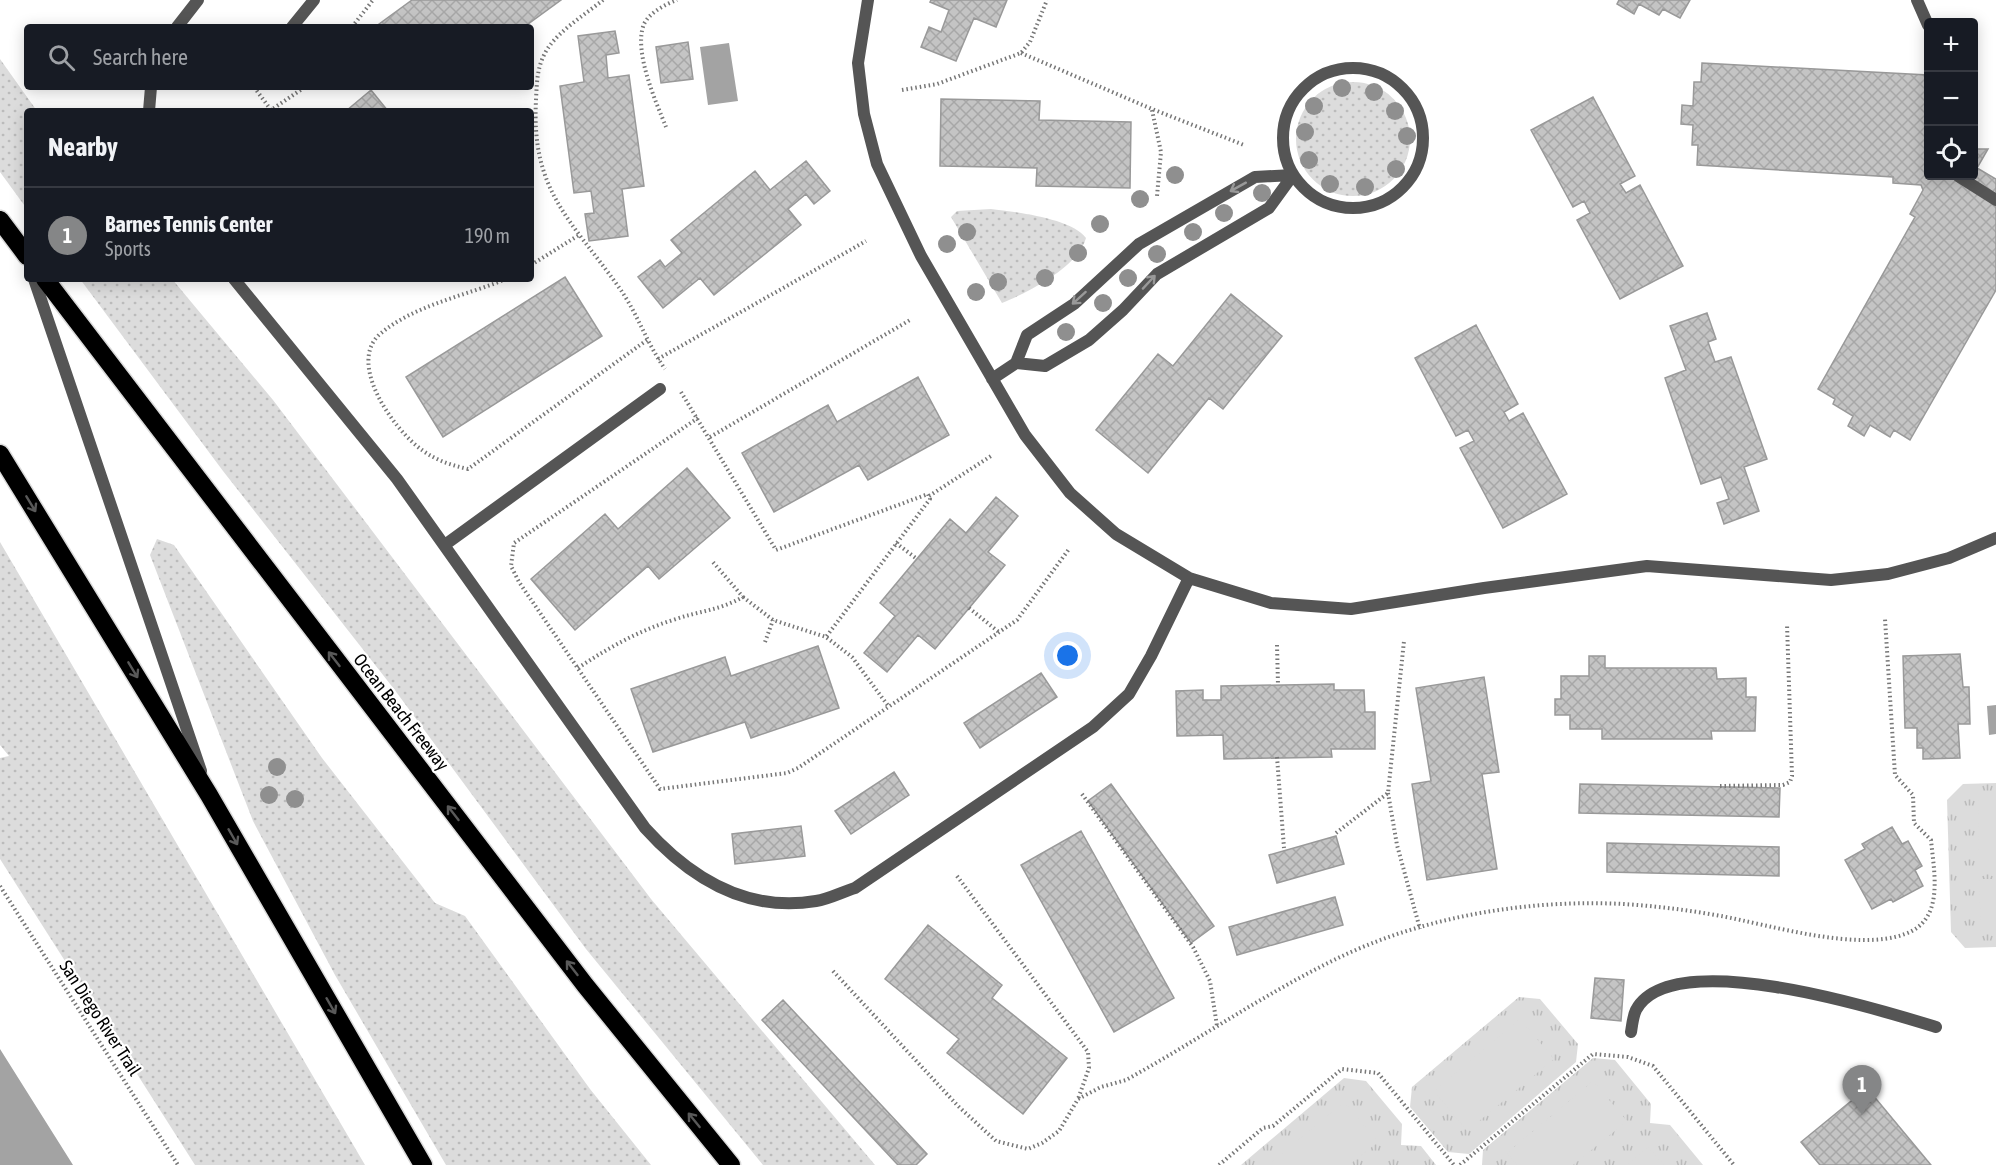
<!DOCTYPE html>
<meta charset="utf-8">
<style>
body{margin:0;font-family:"Asap Condensed",sans-serif;background:#242831;color:#f1f3f6}
.controls{position:absolute;right:18px;top:18px;display:grid;overflow:hidden;border-radius:6px;box-shadow:0 3px 15px #0003}
.controls button{width:54px;height:54px;display:grid;place-items:center;padding:0;border:0;border-bottom:2px solid #363941;background:#171b24;color:#f1f3f6;font:30px sans-serif}
.you{position:absolute;left:1068px;top:656px;width:21px;height:21px;margin:-15px;border:4px solid #fff;border-radius:50%;background:#1a73e8;box-shadow:0 0 0 9px #1a73e833}
.badge{display:grid;place-items:center;width:39px;height:39px;border-radius:50%;background:#858687;color:#fff;font-size:20px;font-weight:700}
.pin{position:absolute;translate:-50% -50px;filter:drop-shadow(0 2px 3px #0008)}
.pin::after{content:'';position:absolute;top:32px;width:21px;height:18px;background:inherit;clip-path:polygon(0 0,100% 0,50% 100%)}
.list{margin:0;padding:0;list-style:none}
h2{display:flex;justify-content:space-between;align-items:center;height:78px;margin:0;padding:0 24px;font-size:26px}
h2 small{font-size:20px;font-weight:400;color:#9ea1a6}
.list li{display:grid;grid-template-columns:39px 1fr auto;gap:18px;align-items:center;box-sizing:border-box;height:96px;padding:0 24px;border-top:2px solid #363941}
.list b{display:block;font-size:22px;white-space:nowrap}
.list p{margin:0;font-size:20px;white-space:nowrap;color:#9ea1a6}
.list em{font-size:20px;font-style:normal;color:#9ea1a6}
.icon{flex:none;width:33px;height:33px;fill:none;stroke:currentColor;stroke-width:2;stroke-linecap:round;stroke-linejoin:round}
.map{position:relative;flex:none;width:1996px;height:1165px;overflow:hidden}
.search{position:absolute;background:#171b24;box-shadow:0 3px 15px #0003;left:24px;top:24px;width:510px;height:66px;display:flex;align-items:center;gap:15px;box-sizing:border-box;padding:0 21px;border-radius:6px;color:#9ea1a6;font-size:22px}
.panel{position:absolute;background:#171b24;box-shadow:0 3px 15px #0003;left:24px;top:108px;width:510px;height:174px;border-radius:6px}
.map>svg:first-child{display:block}
.grass{fill:url(#grass-dots)}
.park{fill:url(#park-tufts)}
.garden{fill:#dcdcdc}
.water{fill:#a3a3a3}
.building{fill:url(#building-cross-hatch);stroke:#999;stroke-width:1.5}
.lines{fill:none;stroke-linecap:round;stroke-linejoin:round}
.motorway-casing{stroke:#dbdbdb;stroke-width:21}
.path{stroke:#777;stroke-width:4;stroke-dasharray:1.5 3;stroke-linecap:butt}
.service{stroke:#555;stroke-width:12}
.motorway{stroke:#000;stroke-width:18}
.tree{fill:#8f8f8f}
.oneway{stroke:#999}
.oneway2{stroke:#595959}
.labels{text-anchor:middle;stroke-width:4.5;stroke-linejoin:round;paint-order:stroke}
.street-label{font-size:18px;fill:#000;stroke:#fff}
</style>
<div class="map">
<svg width="1996" height="1165" viewBox="0 0 1996 1165">
<defs>
<pattern id="grass-dots" width="8" height="8" patternUnits="userSpaceOnUse" patternTransform="scale(1.5)"><rect width="8" height="8" fill="#dcdcdc"/><path d="M2 2h.1M6 6h.1" fill="none" stroke="#bbb" stroke-width="1.8" stroke-linecap="round"/></pattern>
<pattern id="park-tufts" width="24" height="20" patternUnits="userSpaceOnUse" patternTransform="scale(1.5)"><rect width="24" height="20" fill="#dcdcdc"/><path d="M3 7l-1-3M5 7V3M7 7l1-3M15 17l-1-3M17 17v-4M19 17l1-3" fill="none" stroke="#bbb"/></pattern>
<pattern id="building-cross-hatch" width="8" height="8" patternUnits="userSpaceOnUse" patternTransform="scale(1.5)"><rect width="8" height="8" fill="#c4c4c4"/><path d="M0 0l8 8M0 8l8-8" fill="none" stroke="#a7a7a7"/></pattern>
</defs>
<rect width="100%" height="100%" fill="#fff"/>
<path class="grass" d="M0 59 37 111H27V209L0 172Z
M1296 139a57 57 0 1 1 114 0a57 57 0 1 1-114 0Z
M991 209C1015 212 1071 218 1086 238 1078 267 1029 292 1002 303L951 217 957 211Z
M80 279H172L273 400 651 899 875 1165H763L586 949 394 689 223 471Z
M157 539 174 545 322 758 435 903 465 916 590 1089 651 1165H446L335 975 253 821 150 555Z
M0 542 365 1165H195L0 859V758L9 756 0 745Z"/>
<path class="park" d="M1996 783V947L1965 948 1951 932 1947 800 1963 784Z
M1519 997 1540 999 1578 1044 1576 1062 1469 1154 1448 1152 1410 1107 1412 1087Z
M1593 1058 1615 1060 1651 1104 1650 1123 1670 1125 1703 1165H1482L1483 1150Z
M1344 1078 1366 1081 1402 1124 1401 1145 1421 1146 1436 1165H1241Z"/>
<path class="garden" d="M1978 799H1996V851H1979Z
M1979 879H1996V932H1981Z
M1520 1019 1554 1059 1467 1131 1434 1091Z
M1593 1081 1627 1121 1573 1165H1517L1507 1153Z
M1344 1102 1378 1142 1349 1165H1268Z
M1648 1147 1664 1165H1627Z"/>
<path class="water" d="M729 43 738 101 708 105 700 47Z
M1996 705V734L1989 735 1987 706Z
M0 1049 73 1165H0Z"/>
<path class="building" d="M412 0H561L524 27H375Z
M931 0H1007L996 27 974 18 956 61 921 47 929 27 941 32 949 10 930 2Z
M1619 0H1690L1680 18 1663 9 1659 15 1639 4 1634 14 1617 4Z
M615 31 619 53 606 55 608 78 629 75 644 186 622 189 628 236 589 241 585 214 594 213 591 191 574 193 560 86 584 82 578 36Z
M688 42 693 79 661 83 656 47Z
M1702 63 1928 75V176H1974V149H1988L1977 168 1996 179V290L1910 440 1894 430 1890 437 1870 425 1864 436 1848 426 1853 416 1833 404 1835 399 1818 389 1915 217 1910 214 1923 190 1921 185 1893 183V177L1697 165 1698 145H1692L1693 125 1681 124 1682 105 1693 106 1694 82H1701Z
M371 90 388 111H346Z
M1593 97 1635 176 1620 184 1626 193 1640 185 1683 266 1620 299 1577 220 1590 213 1584 201 1573 207 1531 130Z
M941 99 1040 101 1039 120 1131 122 1130 188 1036 186 1037 168 940 166Z
M806 161 830 191 814 204 806 194 788 209 801 225 714 295 700 278 663 308 638 277 660 260 665 267 682 253 671 240 755 171 770 190Z
M565 277 602 336 443 437 406 377Z
M1231 294 1282 336 1223 409 1209 398 1148 473 1096 430 1158 354 1173 366Z
M1707 313 1716 339 1708 342 1715 362 1731 357 1767 459 1744 467 1759 511 1724 524 1717 503 1729 499 1721 477 1701 484 1665 378 1686 370 1670 326Z
M1476 325 1518 404 1504 412 1509 421 1523 413 1567 494 1503 528 1460 448 1474 441 1468 430 1456 436 1415 358Z
M918 377 949 435 868 480 859 465 774 512 742 453 828 405 837 422Z
M687 468 730 518 659 579 648 566 575 630 531 579 605 514 618 529Z
M996 497 1018 516 988 552 1005 565 935 649 918 635 887 672 864 653 895 616 880 603 950 519 966 533Z
M818 646 839 708 751 738 745 722 653 752 631 689 725 657 731 676Z
M1960 654 1963 687H1969L1970 724H1958L1960 758 1923 759V748H1917V728H1905L1903 656Z
M1589 656H1605V668H1716L1717 679 1746 678V697H1756L1755 731H1711L1712 739H1602V729H1570V715H1555V699H1561V676H1589Z
M1041 673 1057 697 980 748 964 723Z
M1484 677 1499 772 1482 774 1497 869 1427 880 1412 784 1431 781 1416 688Z
M1334 684V690H1364L1365 712H1375V749H1331L1332 757 1224 759 1223 735 1177 736 1176 691 1203 690V700H1221V686Z
M894 772 909 795 851 834 835 811Z
M1111 784 1214 926 1191 943 1088 801Z
M1580 784 1780 788 1779 817 1579 813Z
M801 826 805 856 735 864 732 834Z
M1892 827 1902 844 1908 841 1922 866 1915 870 1923 886 1893 902 1891 899 1872 909 1845 860 1865 849 1862 844Z
M1081 831 1174 998 1114 1032 1021 865Z
M1336 836 1344 864 1277 883 1269 855Z
M1607 843 1779 847V876L1607 872Z
M1335 897 1343 925 1237 955 1229 927Z
M928 925 1002 985 992 998 1067 1058 1023 1114 947 1053 959 1039 885 979Z
M1595 978 1624 980 1621 1021 1591 1018Z
M783 1000 927 1154 916 1165H898L762 1020Z
M1867 1088 1931 1165H1820L1801 1142Z"/>
<g class="lines">
<defs>
<path id="motorway" d="M0 220 27 256
M45 279 585 985 731 1165
M0 454 209 795 423 1165"/>
</defs>
<use href="#motorway" class="motorway-casing"/>
<path class="path" d="M603 0C586 14 561 29 548 48 537 65 537 80 536 100 531 190 570 219 618 286 637 312 646 342 665 369
M352 27 373 0
M1021 53 1152 109 1244 145
M254 87 271 110 305 87
M902 90 937 84 1021 53 1030 42 1047 0
M1152 110 1161 152 1157 196
M666 127C656 102 633 51 644 24 650 12 666 4 677 0
M531 265 579 235
M506 279C465 296 414 305 380 334 346 364 395 431 422 450 437 461 451 465 468 469L647 340
M658 359 866 241
M681 392 776 550 928 494 930 499 826 637
M698 418 514 543 511 566 519 582 660 789 787 773 798 768 1017 620 1069 549
M710 437 910 320
M929 496 991 456
M896 543 917 559
M743 597 773 620 826 637 852 657 889 707
M969 608 1000 633
M765 642 773 620
M1277 645 1278 685
M578 668C608 648 638 631 673 620 698 611 718 611 743 597L712 561
M1277 757 1284 848
M1720 786 1783 785 1790 782 1792 776 1787 624
M1388 793 1397 845 1420 929
M1082 794 1193 947 1210 981 1217 1026
M1336 833 1388 793 1404 641
M957 876 1088 1052 1089 1068 1078 1099
M0 886 178 1165
M833 971 958 1106 996 1141 1028 1149 1042 1143 1059 1131 1078 1099 1101 1087 1126 1080C1195 1042 1261 996 1332 961 1420 917 1526 899 1623 904 1656 906 1688 910 1721 916 1770 925 1857 952 1905 934 1945 920 1934 873 1931 840L1914 823 1913 795 1895 775 1885 619
M1219 1165 1263 1128 1273 1126 1342 1069 1378 1073 1454 1165
M1460 1165 1593 1054 1628 1057 1653 1066 1734 1165"/>
<path class="service" d="M868 0 858 63 864 114 877 164 921 256 1025 435 1070 493 1116 534 1189 578 1271 603 1351 609 1484 588 1647 566 1831 580 1888 574 1949 558 1996 538
M1917 0 1928 25
M177 27 198 0
M292 27 314 0
M1283 138a70 70 0 1 1 140 0a70 70 0 1 1-140 0Z
M149 111 151 87
M1958 176 1996 200
M34 279 201 771
M234 279 397 479 645 828C690 878 746 913 816 901 829 899 842 892 855 888L1093 727 1129 694 1151 656 1189 578
M1016 363 1045 366 1089 340 1123 310 1157 274 1269 208 1293 175
M992 379 1016 363 1027 335 1074 304 1139 244 1255 177 1293 175
M446 544 660 389
M1631 1032C1632 1026 1633 1016 1636 1010 1671 944 1881 1010 1936 1027"/>
<use href="#motorway" class="motorway"/>
</g>
<g class="tree">
<circle cx="1342" cy="88" r="9"/>
<circle cx="1374" cy="92" r="9"/>
<circle cx="1314" cy="106" r="9"/>
<circle cx="1395" cy="111" r="9"/>
<circle cx="1305" cy="132" r="9"/>
<circle cx="1407" cy="136" r="9"/>
<circle cx="1309" cy="160" r="9"/>
<circle cx="1396" cy="169" r="9"/>
<circle cx="1175" cy="175" r="9"/>
<circle cx="1330" cy="184" r="9"/>
<circle cx="1365" cy="187" r="9"/>
<circle cx="1262" cy="193" r="9"/>
<circle cx="1140" cy="199" r="9"/>
<circle cx="1224" cy="213" r="9"/>
<circle cx="1100" cy="224" r="9"/>
<circle cx="967" cy="232" r="9"/>
<circle cx="1193" cy="232" r="9"/>
<circle cx="947" cy="244" r="9"/>
<circle cx="1078" cy="253" r="9"/>
<circle cx="1157" cy="254" r="9"/>
<circle cx="1045" cy="278" r="9"/>
<circle cx="1128" cy="278" r="9"/>
<circle cx="998" cy="282" r="9"/>
<circle cx="976" cy="292" r="9"/>
<circle cx="1103" cy="303" r="9"/>
<circle cx="1066" cy="332" r="9"/>
<circle cx="277" cy="767" r="9"/>
<circle cx="269" cy="795" r="9"/>
<circle cx="295" cy="799" r="9"/>
</g>
<defs><path id="oneway-shaft" d="M-6 0H5M1.5-3L5.5 0L1.5 3" fill="none" stroke-width="1.6" stroke-linecap="round" stroke-linejoin="round" transform="scale(1.5)"/></defs>
<g class="oneway">
<use href="#oneway-shaft" transform="translate(1238 187) rotate(151)"/>
<use href="#oneway-shaft" transform="translate(1149 282) rotate(-47)"/>
<use href="#oneway-shaft" transform="translate(1079 298) rotate(138)"/>
</g>
<g class="oneway2">
<use href="#oneway-shaft" transform="translate(31 504) rotate(59)"/>
<use href="#oneway-shaft" transform="translate(334 659) rotate(-128)"/>
<use href="#oneway-shaft" transform="translate(133 670) rotate(59)"/>
<use href="#oneway-shaft" transform="translate(453 813) rotate(-128)"/>
<use href="#oneway-shaft" transform="translate(233 837) rotate(60)"/>
<use href="#oneway-shaft" transform="translate(572 968) rotate(-128)"/>
<use href="#oneway-shaft" transform="translate(331 1006) rotate(60)"/>
<use href="#oneway-shaft" transform="translate(694 1120) rotate(-129)"/>
</g>
<g class="labels">
<g class="street-label">
<text transform="translate(401 712) rotate(52)" y="6">Ocean Beach Freeway</text>
<text transform="translate(100 1018) rotate(57)" y="6">San Diego River Trail</text>
</g>
</g>
</svg>
<div class="controls">
<button>+</button>
<button>−</button>
<button><svg class="icon" aria-label="locate" viewBox="0 0 24 24"><circle cx="12" cy="12" r="6"/><path d="M12 2v4M12 18v4M2 12h4M18 12h4"/></svg></button>
</div>
<div class="you"></div>
<div class="pin badge" style="left:1862px;top:1115px">1</div>
<div class="search"><svg class="icon" aria-label="search" viewBox="0 0 24 24"><circle cx="10" cy="10" r="6"/><path d="M15 15l6 6"/></svg>Search here</div>
<section class="panel">
<h2>Nearby<small></small></h2>
<ul class="list">
<li><span class="badge">1</span><div><b>Barnes Tennis Center</b><p>Sports</p></div><em>190 m</em></li>
</ul>
</section>
</div>
